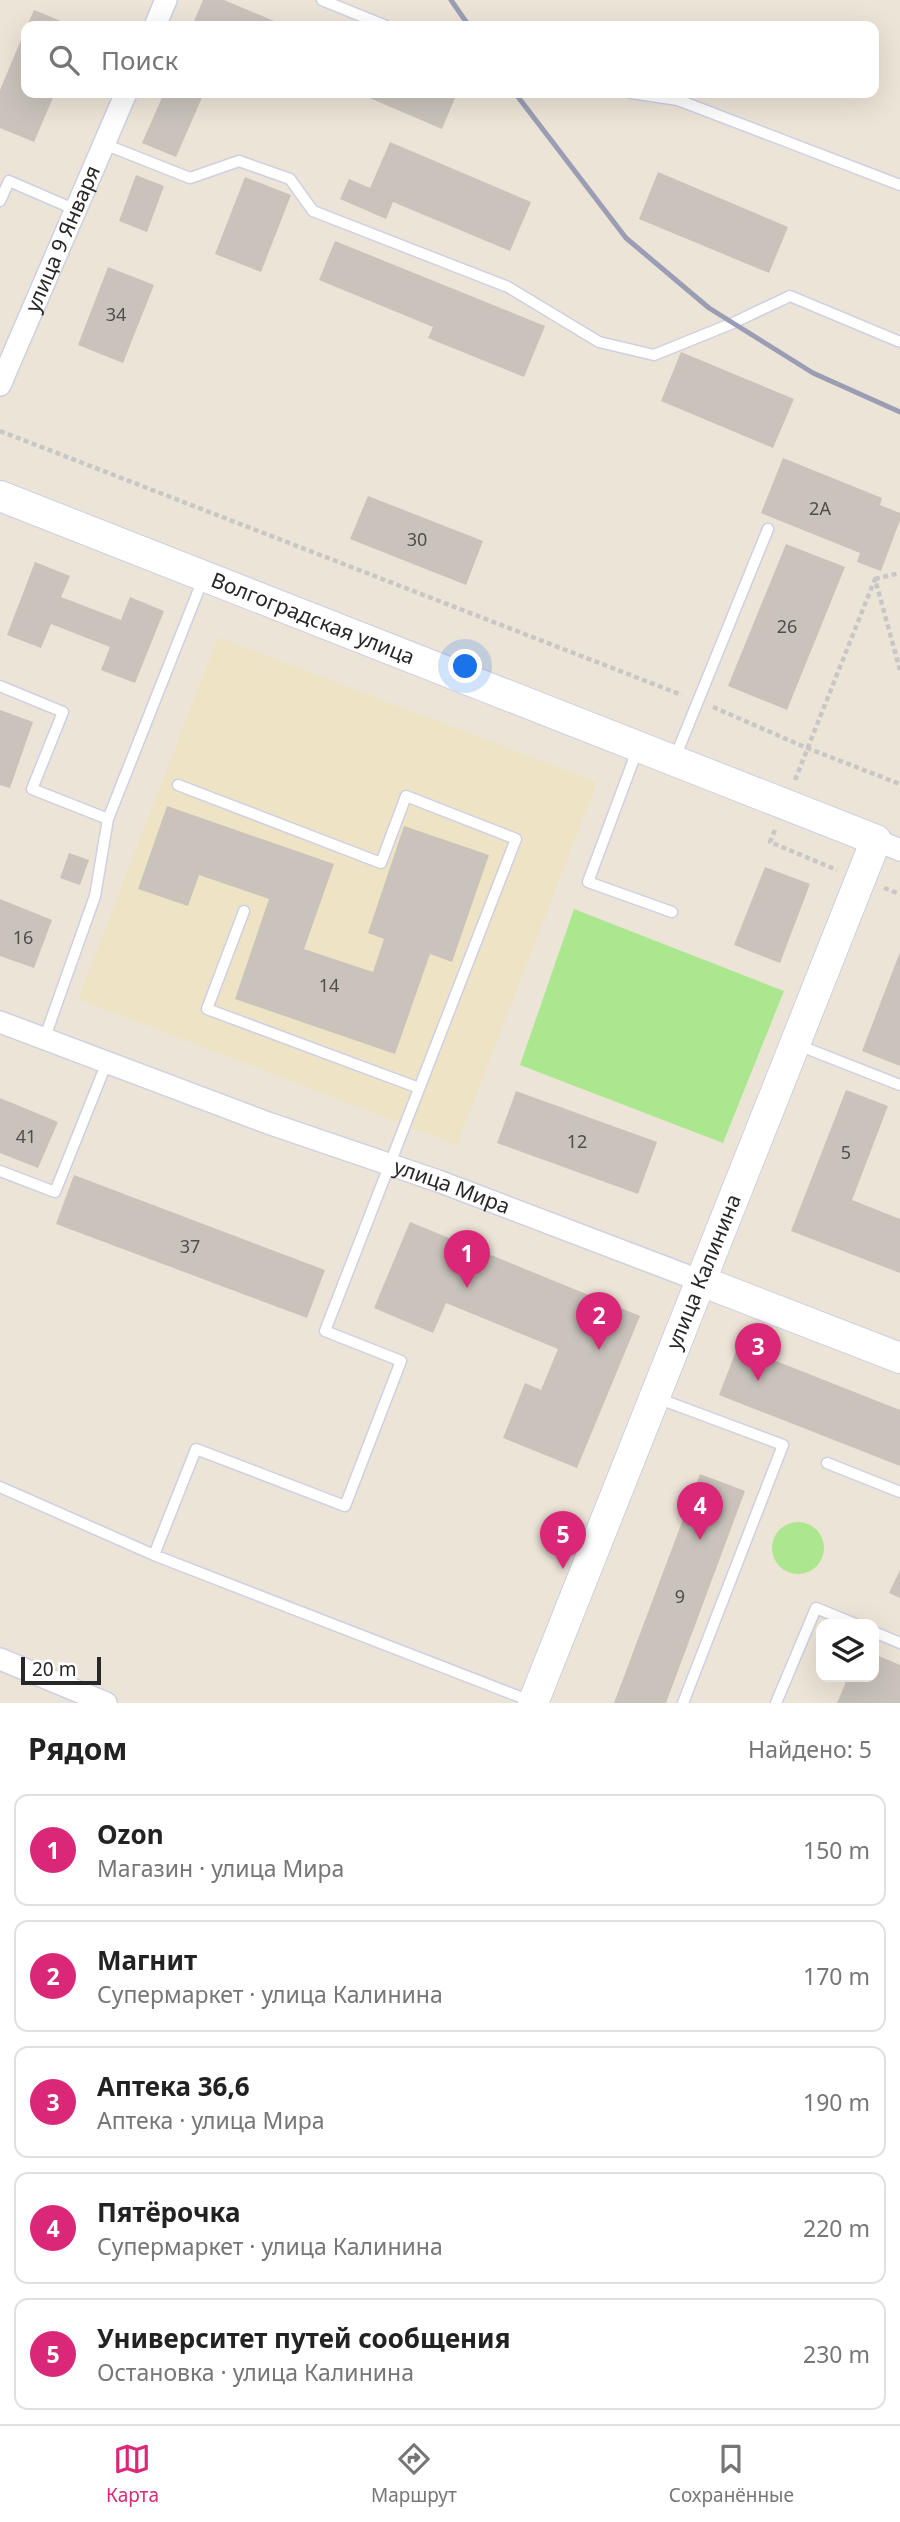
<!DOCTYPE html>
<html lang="ru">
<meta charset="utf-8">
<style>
body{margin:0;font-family:"Noto Sans",sans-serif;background:#f2f2f2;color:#222}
.controls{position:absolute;right:21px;bottom:21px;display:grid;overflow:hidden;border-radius:14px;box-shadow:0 7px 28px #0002}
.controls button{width:63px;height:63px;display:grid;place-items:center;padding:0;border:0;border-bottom:2px solid #e0e0e0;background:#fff;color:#222;font:35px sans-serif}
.scale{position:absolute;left:21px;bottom:18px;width:80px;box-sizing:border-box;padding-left:7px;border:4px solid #272727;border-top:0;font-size:19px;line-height:24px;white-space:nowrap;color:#272727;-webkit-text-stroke:5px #fff;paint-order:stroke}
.you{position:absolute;left:466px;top:667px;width:24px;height:24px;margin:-18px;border:5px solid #fff;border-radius:50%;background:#1a73e8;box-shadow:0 0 0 10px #1a73e833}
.badge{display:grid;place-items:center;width:46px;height:46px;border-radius:50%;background:#db2777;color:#fff;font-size:23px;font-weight:700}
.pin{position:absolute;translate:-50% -58px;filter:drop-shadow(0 2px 4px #0008)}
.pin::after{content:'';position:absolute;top:37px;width:24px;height:21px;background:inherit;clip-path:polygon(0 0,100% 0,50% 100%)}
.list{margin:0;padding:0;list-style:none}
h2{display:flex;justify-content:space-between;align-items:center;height:91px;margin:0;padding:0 28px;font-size:30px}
h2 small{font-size:23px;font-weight:400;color:#767676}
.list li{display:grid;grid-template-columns:46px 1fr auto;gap:21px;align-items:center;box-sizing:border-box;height:112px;margin:0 14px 14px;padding:0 14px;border:2px solid #e0e0e0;border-radius:14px}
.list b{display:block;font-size:26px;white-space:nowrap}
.list p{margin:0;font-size:23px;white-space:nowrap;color:#767676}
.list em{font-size:23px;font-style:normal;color:#767676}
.icon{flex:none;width:38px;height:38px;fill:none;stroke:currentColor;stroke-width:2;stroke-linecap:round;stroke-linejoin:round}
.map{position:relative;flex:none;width:900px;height:1703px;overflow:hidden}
.search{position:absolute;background:#fff;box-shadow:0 7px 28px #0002;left:21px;right:21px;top:21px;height:77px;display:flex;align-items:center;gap:18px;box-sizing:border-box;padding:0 24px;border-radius:14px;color:#767676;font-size:26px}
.sheet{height:721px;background:#fff}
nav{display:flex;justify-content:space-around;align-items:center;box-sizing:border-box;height:98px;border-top:2px solid #e0e0e0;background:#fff;font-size:19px;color:#767676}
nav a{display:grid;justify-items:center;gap:4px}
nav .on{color:#db2777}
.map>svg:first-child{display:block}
.education{fill:#efe3c5}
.green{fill:#aae78f}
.building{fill:#c9c3bb}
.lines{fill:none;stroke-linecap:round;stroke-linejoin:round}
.lane-casing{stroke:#cdd0e2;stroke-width:13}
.street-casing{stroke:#cdd0e2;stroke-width:24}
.secondary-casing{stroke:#cdd0e2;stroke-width:32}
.path{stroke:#c7c7c7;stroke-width:4.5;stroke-dasharray:5 3.5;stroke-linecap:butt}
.lane{stroke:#fff;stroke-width:10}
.street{stroke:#fff;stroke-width:21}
.secondary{stroke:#fff;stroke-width:30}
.rail{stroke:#9a9db4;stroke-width:5}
.labels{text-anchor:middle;stroke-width:5;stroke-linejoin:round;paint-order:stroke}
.number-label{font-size:18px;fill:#504e4c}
.street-label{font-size:21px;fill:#272727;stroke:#fff}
</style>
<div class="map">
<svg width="900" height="1703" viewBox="0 0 900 1703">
<rect width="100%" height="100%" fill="#ece4d7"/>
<path class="education" d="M218 637 597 782 457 1145 78 999Z"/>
<path class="green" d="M574 909 784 991 723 1143 520 1065Z
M772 1548a26 26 0 1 1 52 0a26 26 0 1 1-52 0Z"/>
<path class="building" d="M203 0H224L286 26H192Z
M34 10 73 26H27Z
M26 28V93H55L34 142 0 128V90Z
M164 93H204L176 157 142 143Z
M358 93H443L455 98 442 129Z
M390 142 531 202 510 251 393 202 386 219 340 199 349 179 370 188Z
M658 172 788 227 769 273 639 219Z
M136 175 164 186 147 232 119 221Z
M245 177 291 195 261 272 215 254Z
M335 241 545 326 524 377 428 338 433 327 319 280Z
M108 267 154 285 123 363 78 345Z
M681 352 794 399 773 448 661 401Z
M783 458 882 498 880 505 900 513V520L881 571 857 562 860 553 761 513Z
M368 496 483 541 466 585 350 539Z
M786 544 845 567 787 710 728 686Z
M35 562 70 576 61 597 121 620 130 597 164 611 135 683 101 670 110 647 51 624 41 648 7 635Z
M0 710 33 722 10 788 0 785Z
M167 806 334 864 304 949 373 972 384 939 368 933 404 826 489 855 452 962 430 954 395 1054 235 999 269 899 199 875 188 906 138 889Z
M69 853 89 860 80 885 60 878Z
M765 867 810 884 780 963 734 945Z
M0 899 52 920 34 968 0 956Z
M900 952V1066L862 1051Z
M846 1090 888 1106 852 1200 900 1219V1273L791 1231Z
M516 1091 657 1142 638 1194 497 1143Z
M0 1098 58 1122 38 1168 0 1153Z
M74 1175 325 1270 307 1318 56 1224Z
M410 1222 640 1316 577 1468 503 1438 525 1383 541 1390 558 1349 446 1303 433 1333 374 1308Z
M738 1346 900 1410V1466L719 1395Z
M700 1474 745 1491 666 1703H614Z
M900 1570V1598L889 1593Z
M874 1654 900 1665V1703H837L848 1677H874Z"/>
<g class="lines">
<defs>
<path id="lane" d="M322 0 386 26
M631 93 678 100 900 185
M104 144 190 178 239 161 290 179 313 211 508 287 599 342 654 355 733 323 790 296 900 342
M0 201 9 181 76 210
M0 686 63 712 32 789 108 819 203 579
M638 748 588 882 672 912
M674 760 768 529
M178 785 381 863 406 796 516 839 325 1331 401 1361 345 1506 196 1449 154 1555 533 1702
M244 911 207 1009 419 1088
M45 1037 95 896 108 819
M798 1045 900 1085
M0 1171 55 1192 107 1062
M657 1398 783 1445 683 1703
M827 1463 900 1492
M0 1487 154 1555
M874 1632 900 1643
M776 1703 816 1608 855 1624"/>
<g id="street">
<path d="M155 26 166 0"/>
<path id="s1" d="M0 385 126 93"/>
<path d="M876 840 900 850"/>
<path id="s2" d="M0 1022 268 1123 441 1182 701 1281"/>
<path d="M0 1659 106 1703"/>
</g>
<g id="secondary">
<path id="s3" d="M0 496 876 840 533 1703"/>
<path d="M701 1281 900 1358"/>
</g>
</defs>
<use href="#lane" class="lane-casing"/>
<use href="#street" class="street-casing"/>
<use href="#secondary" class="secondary-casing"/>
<path class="path" d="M0 431 682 695
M875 579 900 573
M713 707 807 748 900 784
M795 780 875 579 900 670
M775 830 770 842 837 870
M884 888 900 894"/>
<use href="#lane" class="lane"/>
<use href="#street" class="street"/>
<use href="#secondary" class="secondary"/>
<path class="rail" d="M451 0 469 26
M515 93 626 238 709 308 813 373 900 412"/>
</g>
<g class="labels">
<g class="number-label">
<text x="116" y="321">34</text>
<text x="820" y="515">2А</text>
<text x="417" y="546">30</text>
<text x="787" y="633">26</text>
<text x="23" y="944">16</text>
<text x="329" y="992">14</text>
<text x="26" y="1143">41</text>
<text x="577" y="1148">12</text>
<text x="846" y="1159">5</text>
<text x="190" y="1253">37</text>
<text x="680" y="1603">9</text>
</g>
<g class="street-label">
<text dy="7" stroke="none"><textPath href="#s1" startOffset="159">улица 9 Января</textPath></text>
<text dy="7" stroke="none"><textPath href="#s3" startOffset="336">Волгоградская улица</textPath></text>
<text dy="7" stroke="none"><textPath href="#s2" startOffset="481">улица Мира</textPath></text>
<text transform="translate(704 1272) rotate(-68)" y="7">улица Калинина</text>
</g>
</g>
</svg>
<div class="controls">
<button><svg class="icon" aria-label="layers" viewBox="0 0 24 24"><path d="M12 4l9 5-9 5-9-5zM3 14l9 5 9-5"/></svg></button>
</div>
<div class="scale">20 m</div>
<div class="you"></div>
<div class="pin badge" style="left:467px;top:1288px">1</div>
<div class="pin badge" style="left:599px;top:1350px">2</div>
<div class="pin badge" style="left:758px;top:1381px">3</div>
<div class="pin badge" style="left:700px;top:1540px">4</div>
<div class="pin badge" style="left:563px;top:1569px">5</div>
<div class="search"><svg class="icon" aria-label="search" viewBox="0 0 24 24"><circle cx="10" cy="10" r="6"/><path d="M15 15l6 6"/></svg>Поиск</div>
</div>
<section class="sheet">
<h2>Рядом<small>Найдено: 5</small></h2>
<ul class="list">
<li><span class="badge">1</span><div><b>Ozon</b><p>Магазин · улица Мира</p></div><em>150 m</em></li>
<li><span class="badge">2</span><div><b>Магнит</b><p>Супермаркет · улица Калинина</p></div><em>170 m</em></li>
<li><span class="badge">3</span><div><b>Аптека 36,6</b><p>Аптека · улица Мира</p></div><em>190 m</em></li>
<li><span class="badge">4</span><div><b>Пятёрочка</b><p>Супермаркет · улица Калинина</p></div><em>220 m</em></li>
<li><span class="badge">5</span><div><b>Университет путей сообщения</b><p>Остановка · улица Калинина</p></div><em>230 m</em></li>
</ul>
</section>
<nav>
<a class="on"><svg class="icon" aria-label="map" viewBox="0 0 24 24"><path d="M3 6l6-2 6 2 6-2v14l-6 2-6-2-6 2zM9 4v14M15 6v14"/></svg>Карта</a>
<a><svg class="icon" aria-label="directions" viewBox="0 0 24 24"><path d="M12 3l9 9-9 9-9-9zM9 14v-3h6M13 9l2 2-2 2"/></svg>Маршрут</a>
<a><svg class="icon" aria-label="saved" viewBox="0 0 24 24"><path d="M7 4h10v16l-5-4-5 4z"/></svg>Сохранённые</a>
</nav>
